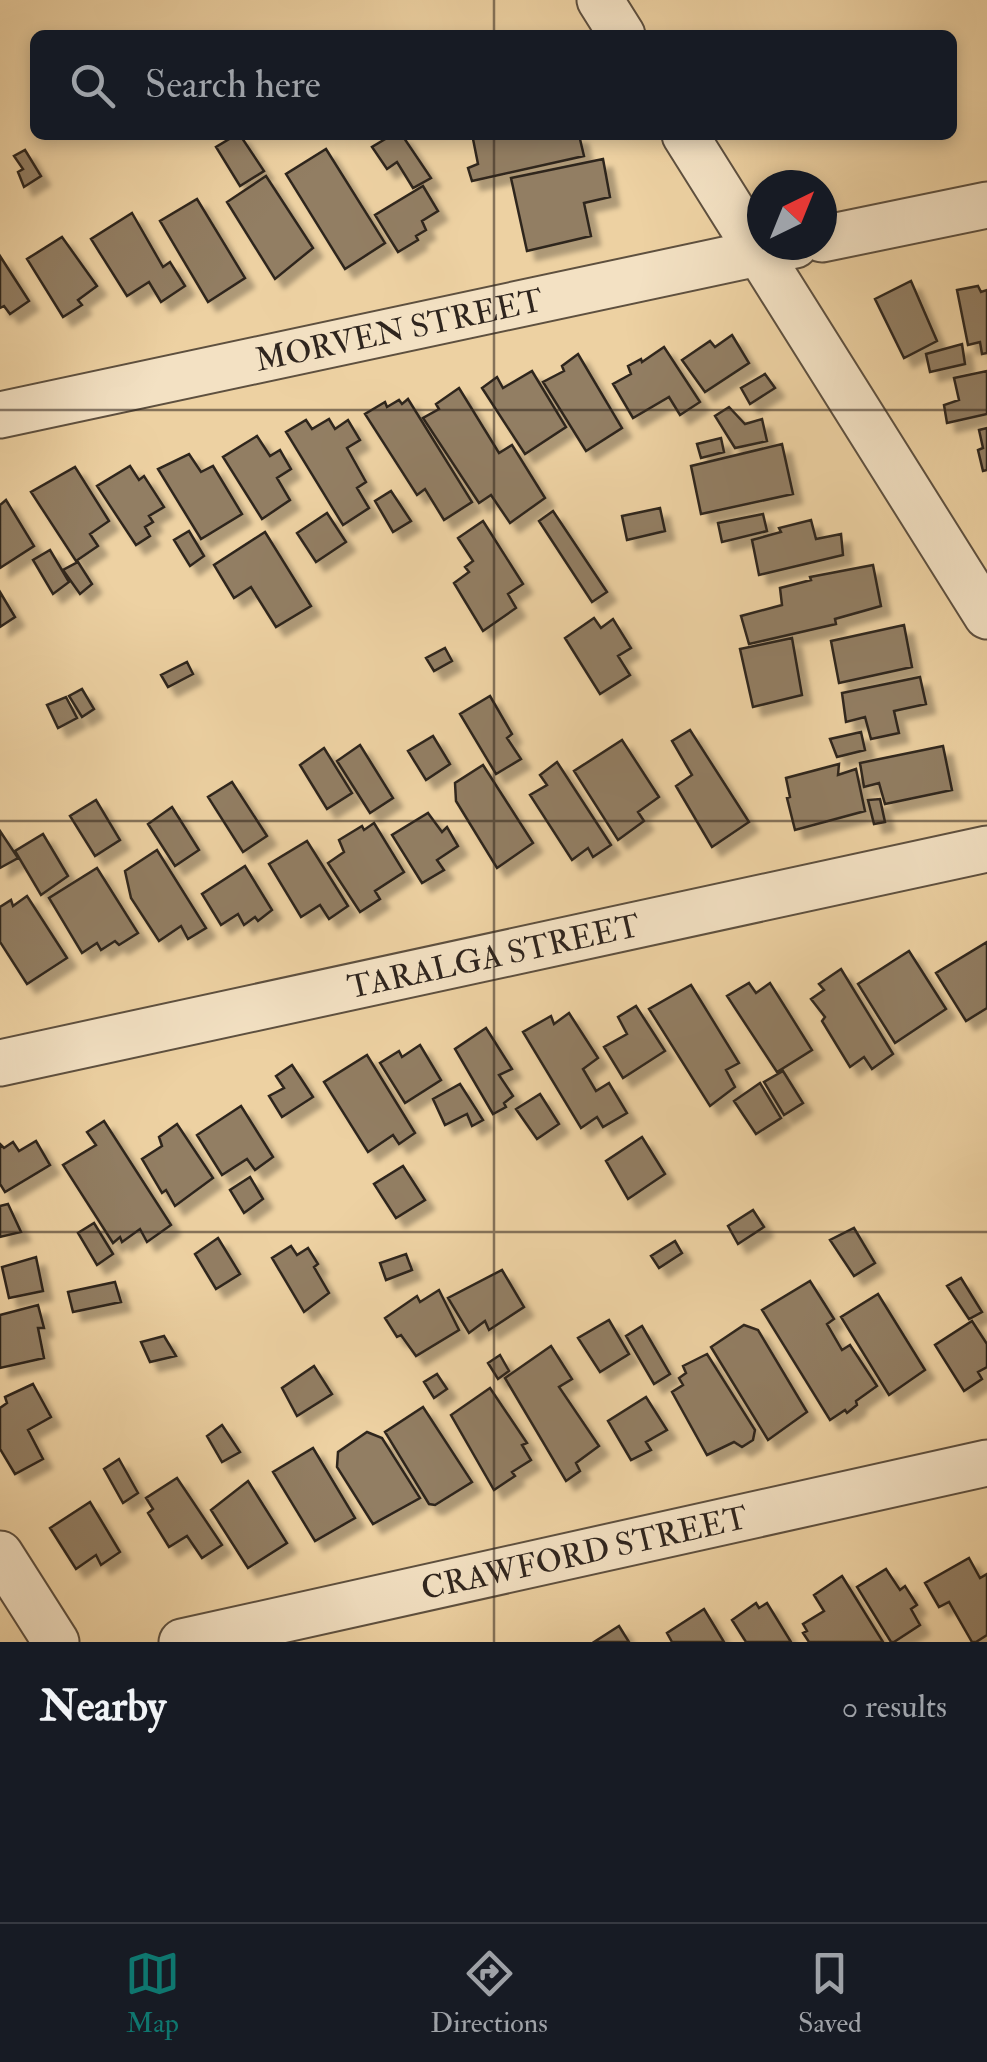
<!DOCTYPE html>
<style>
body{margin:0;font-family:"IM FELL Double Pica",serif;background:#242831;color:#f1f3f6}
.compass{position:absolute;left:747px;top:170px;width:90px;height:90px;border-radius:50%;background:#171b24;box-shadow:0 5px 15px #0003;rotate:43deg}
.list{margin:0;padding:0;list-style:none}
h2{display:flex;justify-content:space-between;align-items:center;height:130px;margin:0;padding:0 40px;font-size:42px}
h2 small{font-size:32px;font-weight:400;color:#9ea1a6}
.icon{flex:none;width:55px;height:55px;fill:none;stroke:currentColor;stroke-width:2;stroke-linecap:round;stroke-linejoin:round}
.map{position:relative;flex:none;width:987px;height:1642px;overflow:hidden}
.search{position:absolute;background:#171b24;box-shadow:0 5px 15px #0003;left:30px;right:30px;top:30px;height:110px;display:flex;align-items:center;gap:25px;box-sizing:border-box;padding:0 35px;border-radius:15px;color:#9ea1a6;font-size:38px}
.sheet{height:280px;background:#171b24}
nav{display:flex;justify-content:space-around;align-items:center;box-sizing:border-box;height:140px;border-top:2px solid #363941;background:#171b24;font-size:28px;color:#9ea1a6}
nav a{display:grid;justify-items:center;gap:5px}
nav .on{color:#0f766e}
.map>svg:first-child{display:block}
.building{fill:#927e63;stroke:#2f251e;stroke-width:2.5;filter:url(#shadow)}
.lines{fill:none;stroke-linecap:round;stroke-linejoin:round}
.minor-casing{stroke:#5e503f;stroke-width:49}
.minor{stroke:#f3e1c3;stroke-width:45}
.grid{fill:none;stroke:#2f251e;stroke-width:2.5;stroke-opacity:0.55}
.labels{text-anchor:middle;stroke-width:8;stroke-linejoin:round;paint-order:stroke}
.street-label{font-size:32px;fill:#2f251e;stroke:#f3e1c3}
</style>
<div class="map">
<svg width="987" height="1642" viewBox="0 0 987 1642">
<defs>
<filter id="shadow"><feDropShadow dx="9" dy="9" stdDeviation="2.5" flood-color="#0004"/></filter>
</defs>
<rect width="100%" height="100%" fill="#edd1a2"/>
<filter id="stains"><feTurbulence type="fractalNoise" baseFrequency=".002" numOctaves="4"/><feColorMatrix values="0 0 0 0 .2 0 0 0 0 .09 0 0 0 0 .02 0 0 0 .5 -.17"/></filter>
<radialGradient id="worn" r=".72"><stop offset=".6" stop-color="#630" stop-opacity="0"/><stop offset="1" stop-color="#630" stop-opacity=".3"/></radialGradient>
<path class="building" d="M236 135H240L264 171 240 186 216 147Z
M392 135H402L431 178 413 188 397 162 387 169 372 147Z
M488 135H579L584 156 472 181 468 168 478 164 473 139Z
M326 149 385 243 345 269 286 174Z
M25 150 41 176 24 187 18 172 23 169 14 156Z
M603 159 610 197 584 203 591 236 527 251 511 178Z
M266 176 313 248 275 279 227 202Z
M423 186 438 211 422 221 426 230 416 236 418 240 398 252 375 215Z
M197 199 245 278 208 302 160 221Z
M132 213 163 267 170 262 185 286 161 302 149 282 127 296 91 239Z
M62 237 97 286 78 300 82 305 63 317 27 259Z
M0 256 29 301 10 314 4 306 0 308Z
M911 281 937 341 904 358 875 299Z
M978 286 981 292 987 290V353L982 354 980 342 968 345 957 290Z
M732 335 749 363 705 392 682 360 710 341 715 347Z
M962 344 965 364 930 372 926 354Z
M664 347 700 402 680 415 669 397 633 418 613 384 631 374 628 366 641 359 642 362Z
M578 354 622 428 586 451 543 382 564 371 562 366Z
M532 371 566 427 525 454 482 388 497 377 503 388Z
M987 371V414L947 423 944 405 959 400 954 378Z
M765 374 775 388 750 404 741 388Z
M459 388 499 453 512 445 545 498 510 523 491 495 479 503 423 418 439 409 436 404Z
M408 399 472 502 444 520 425 489 417 495 365 414 385 402 387 407 399 400 402 404Z
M729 407 745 424 762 419 767 441 735 448 715 416Z
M329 419 335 429 348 420 360 440 347 448 366 482 357 488 369 508 343 525 286 432 306 420 312 429Z
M987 428V470L983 471 978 450 983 448 979 430Z
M257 436 270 456 280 450 291 469 277 478 290 500 262 519 223 457Z
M721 438 724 452 701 458 697 444Z
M782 444 793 494 701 514 691 466Z
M189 454 201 472 213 466 242 514 201 539 158 469Z
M130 466 139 480 144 476 164 507 149 516 153 522 145 527 150 536 136 545 97 486Z
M75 467 109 521 90 534 98 546 76 561 31 492Z
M391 491 411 521 393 532 375 501Z
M6 500 34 546 0 568V505Z
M660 508 665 531 627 540 622 516Z
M553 511 607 592 592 602 539 521Z
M327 513 346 542 316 562 297 533Z
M763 514 767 531 722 542 718 523Z
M811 520 816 539 841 534 843 555 759 575 752 540 781 532 779 528Z
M483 521 523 584 508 594 516 608 483 631 454 583 469 572 465 567 473 561 458 538Z
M189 531 204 556 190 566 174 540Z
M265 532 311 606 276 627 251 587 234 598 214 565Z
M50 550 69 582 53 594 33 560Z
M78 562 92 584 80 594 63 570Z
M873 565 881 606 835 619 836 624 749 644 741 616 782 605 780 588 811 580 810 577Z
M0 592 15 617 0 627Z
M594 618 601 628 613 619 631 648 618 656 630 675 600 694 565 638Z
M904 625 912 667 839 683 831 641Z
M792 638 802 695 753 707 740 649Z
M445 648 452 661 434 671 426 658Z
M187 662 193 674 168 687 161 675Z
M920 677 926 704 894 711 899 733 871 739 865 717 846 722 842 693Z
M82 689 94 709 82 717 69 696Z
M490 696 512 734 507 738 521 759 496 774 460 714Z
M66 697 77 718 58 728 47 705Z
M690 730 749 822 712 847 676 786 692 775 672 741Z
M861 732 865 750 837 757 830 739Z
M433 736 450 764 426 780 408 751Z
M622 740 659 797 638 812 644 821 618 840 574 771Z
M360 745 393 798 370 813 337 761Z
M943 746 952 790 885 804 879 783 864 787 860 763Z
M324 748 352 793 327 809 300 765Z
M557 762 611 845 593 857 588 848 572 860 530 795 547 785 540 775Z
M839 764 838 775 856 769 865 811 795 830 787 798 790 797 786 778Z
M483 765 533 843 497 868 456 801 455 783Z
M232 782 267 836 243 852 208 797Z
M880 799 885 822 874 824 868 800Z
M96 800 120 840 95 856 70 816Z
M172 807 199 850 175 866 148 824Z
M428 813 442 832 447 827 458 846 437 860 444 870 422 883 392 835Z
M374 823 404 872 375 891 380 899 360 912 328 863 344 852 339 840 362 826 364 830Z
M0 831 18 858 0 868Z
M43 834 68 876 41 895 15 851Z
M307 841 348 906 329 919 320 905 301 917 269 864Z
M157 850 206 928 188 939 181 926 159 941 131 898 125 871Z
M245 866 272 910 258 921 255 917 244 925 238 914 221 925 202 894Z
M97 868 138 933 119 945 115 941 101 950 97 943 82 953 49 898Z
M27 896 67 958 27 984 0 942V907L11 900 13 906Z
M987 942V1008L966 1021 936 973Z
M909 951 946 1009 895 1043 858 984Z
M841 969 893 1054 872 1069 864 1057 850 1067 822 1021 825 1017 811 999 824 990 819 984Z
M749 983 756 993 770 983 812 1050 777 1072 727 996Z
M691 985 739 1063 726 1070 735 1087 710 1106 649 1009Z
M636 1006 665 1051 623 1078 604 1047 627 1034 618 1017Z
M569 1013 598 1058 583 1069 596 1091 609 1083 627 1113 603 1127 597 1117 581 1128 523 1032 551 1016 554 1024Z
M486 1028 512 1069 499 1075 513 1096 504 1103 506 1107 493 1114 455 1049Z
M420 1045 441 1080 405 1103 380 1063 399 1051 402 1057Z
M367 1055 415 1133 399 1144 393 1135 368 1152 324 1082Z
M292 1065 313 1097 282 1117 269 1096 284 1088 276 1076Z
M783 1071 803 1103 784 1115 764 1082Z
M760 1083 781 1118 756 1134 734 1101Z
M460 1084 483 1120 472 1126 467 1114 445 1125 433 1099Z
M540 1094 559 1124 537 1139 516 1109Z
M241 1106 273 1157 255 1170 247 1159 222 1175 197 1135Z
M104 1121 171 1225 147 1242 140 1229 122 1242 120 1237 113 1243 63 1165 96 1145 87 1132Z
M177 1124 213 1178 175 1206 166 1190 162 1193 142 1159 162 1146 159 1137Z
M642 1137 665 1174 628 1199 606 1161Z
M36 1141 50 1165 5 1192 0 1184V1144L4 1148 13 1142 19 1151Z
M403 1166 425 1200 396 1218 374 1184Z
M250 1177 263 1199 244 1213 230 1190Z
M8 1204 21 1232 0 1237V1206Z
M753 1210 764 1227 738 1244 728 1226Z
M94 1223 113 1254 97 1265 78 1233Z
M854 1228 875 1263 854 1276 830 1240Z
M218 1238 240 1274 216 1289 195 1254Z
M675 1241 682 1253 659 1268 651 1256Z
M291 1246 297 1255 308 1248 318 1264 314 1267 329 1293 304 1312 272 1258Z
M406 1254 412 1270 386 1280 380 1263Z
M36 1257 43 1291 9 1298 2 1267Z
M502 1270 524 1307 489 1330 485 1321 469 1333 448 1298Z
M961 1278 982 1312 969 1319 947 1286Z
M810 1281 834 1319 827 1324 842 1350 850 1345 877 1386 856 1401 857 1405 847 1413 845 1410 830 1420 762 1310Z
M115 1282 121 1302 73 1312 68 1292Z
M439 1290 459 1330 416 1356 401 1335 397 1337 385 1318 417 1296 420 1302Z
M878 1294 925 1370 889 1395 841 1317Z
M38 1305 44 1328H38L44 1358 0 1368V1315Z
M609 1320 629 1354 600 1372 578 1338Z
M972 1321 987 1344V1367L978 1372 982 1379 964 1391 935 1345Z
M744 1325 758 1330 807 1412 768 1440 711 1347Z
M642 1326 670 1374 654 1384 626 1336Z
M164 1336 176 1356 150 1362 141 1342Z
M551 1346 572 1379 559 1387 599 1446 576 1463 580 1471 566 1481 505 1378Z
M707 1354 755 1430 753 1440 742 1447 734 1442 707 1455 672 1392 683 1385 679 1378 686 1373 683 1366Z
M500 1355 509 1371 498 1379 488 1363Z
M314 1366 332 1394 297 1416 282 1388Z
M437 1374 447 1389 434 1398 424 1382Z
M33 1384 51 1417 28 1430 43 1459 15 1474 0 1449V1408L7 1403 5 1397Z
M490 1388 527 1443 522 1445 531 1460 512 1472 515 1476 494 1490 451 1415Z
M646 1397 667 1430 646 1442 651 1450 631 1460 608 1421Z
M423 1407 472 1482 435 1505 429 1504 385 1432Z
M222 1425 240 1452 222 1462 207 1436Z
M367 1432 382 1438 420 1498 373 1524 337 1467 338 1452Z
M313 1448 355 1518 315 1541 273 1472Z
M119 1459 138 1493 123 1503 104 1469Z
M177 1478 222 1545 202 1558 187 1536 169 1547 148 1513 153 1509 146 1498Z
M248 1481 287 1543 248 1568 211 1510Z
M90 1502 120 1552 101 1565 96 1555 76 1569 50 1528Z
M969 1558 980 1578 987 1574V1635L976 1642H972L949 1602 939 1607 925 1583Z
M886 1569 900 1590 905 1586 917 1605 911 1609 920 1625 894 1642H891L857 1587Z
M842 1576 883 1642H809L803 1633 807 1631 803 1624 824 1611 814 1595Z
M756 1603 759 1608 767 1603 791 1642H746L732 1620Z
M704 1609 724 1642H672L667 1633Z
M619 1626 629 1642H594Z"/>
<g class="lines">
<defs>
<g id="minor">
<path d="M600 0 622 35"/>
<path d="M685 135 987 616"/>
<path d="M822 239 987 205"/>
<path id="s1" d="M0 415 795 245"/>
<path id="s2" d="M0 1063 987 849"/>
<path d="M0 1554 56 1642"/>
<path id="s3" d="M182 1642 987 1463"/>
</g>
</defs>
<use href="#minor" class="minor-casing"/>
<use href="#minor" class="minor"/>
</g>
<path class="grid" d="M494 0V35M494 135V1642M0 410H987M0 821H987M0 1232H987"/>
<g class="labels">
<g class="street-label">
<text dy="11" stroke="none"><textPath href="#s1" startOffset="408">MORVEN STREET</textPath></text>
<text dy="11" stroke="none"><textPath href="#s2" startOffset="505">TARALGA STREET</textPath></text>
<text dy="11" stroke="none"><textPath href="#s3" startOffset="412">CRAWFORD STREET</textPath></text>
</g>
</g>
<rect width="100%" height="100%" filter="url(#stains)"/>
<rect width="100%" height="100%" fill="url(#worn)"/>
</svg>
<svg class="compass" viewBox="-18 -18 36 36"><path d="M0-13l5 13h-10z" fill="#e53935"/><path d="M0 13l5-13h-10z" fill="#9ea1a6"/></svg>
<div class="search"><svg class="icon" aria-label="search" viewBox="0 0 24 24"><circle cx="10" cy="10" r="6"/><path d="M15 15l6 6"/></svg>Search here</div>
</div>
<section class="sheet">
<h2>Nearby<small>0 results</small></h2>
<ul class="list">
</ul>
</section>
<nav>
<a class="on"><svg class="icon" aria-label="map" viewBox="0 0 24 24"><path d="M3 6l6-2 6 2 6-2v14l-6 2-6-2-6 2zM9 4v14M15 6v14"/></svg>Map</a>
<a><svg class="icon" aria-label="directions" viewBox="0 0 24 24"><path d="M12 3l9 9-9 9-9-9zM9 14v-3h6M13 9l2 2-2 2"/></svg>Directions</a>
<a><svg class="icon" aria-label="saved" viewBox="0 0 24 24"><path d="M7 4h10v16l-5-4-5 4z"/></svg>Saved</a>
</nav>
